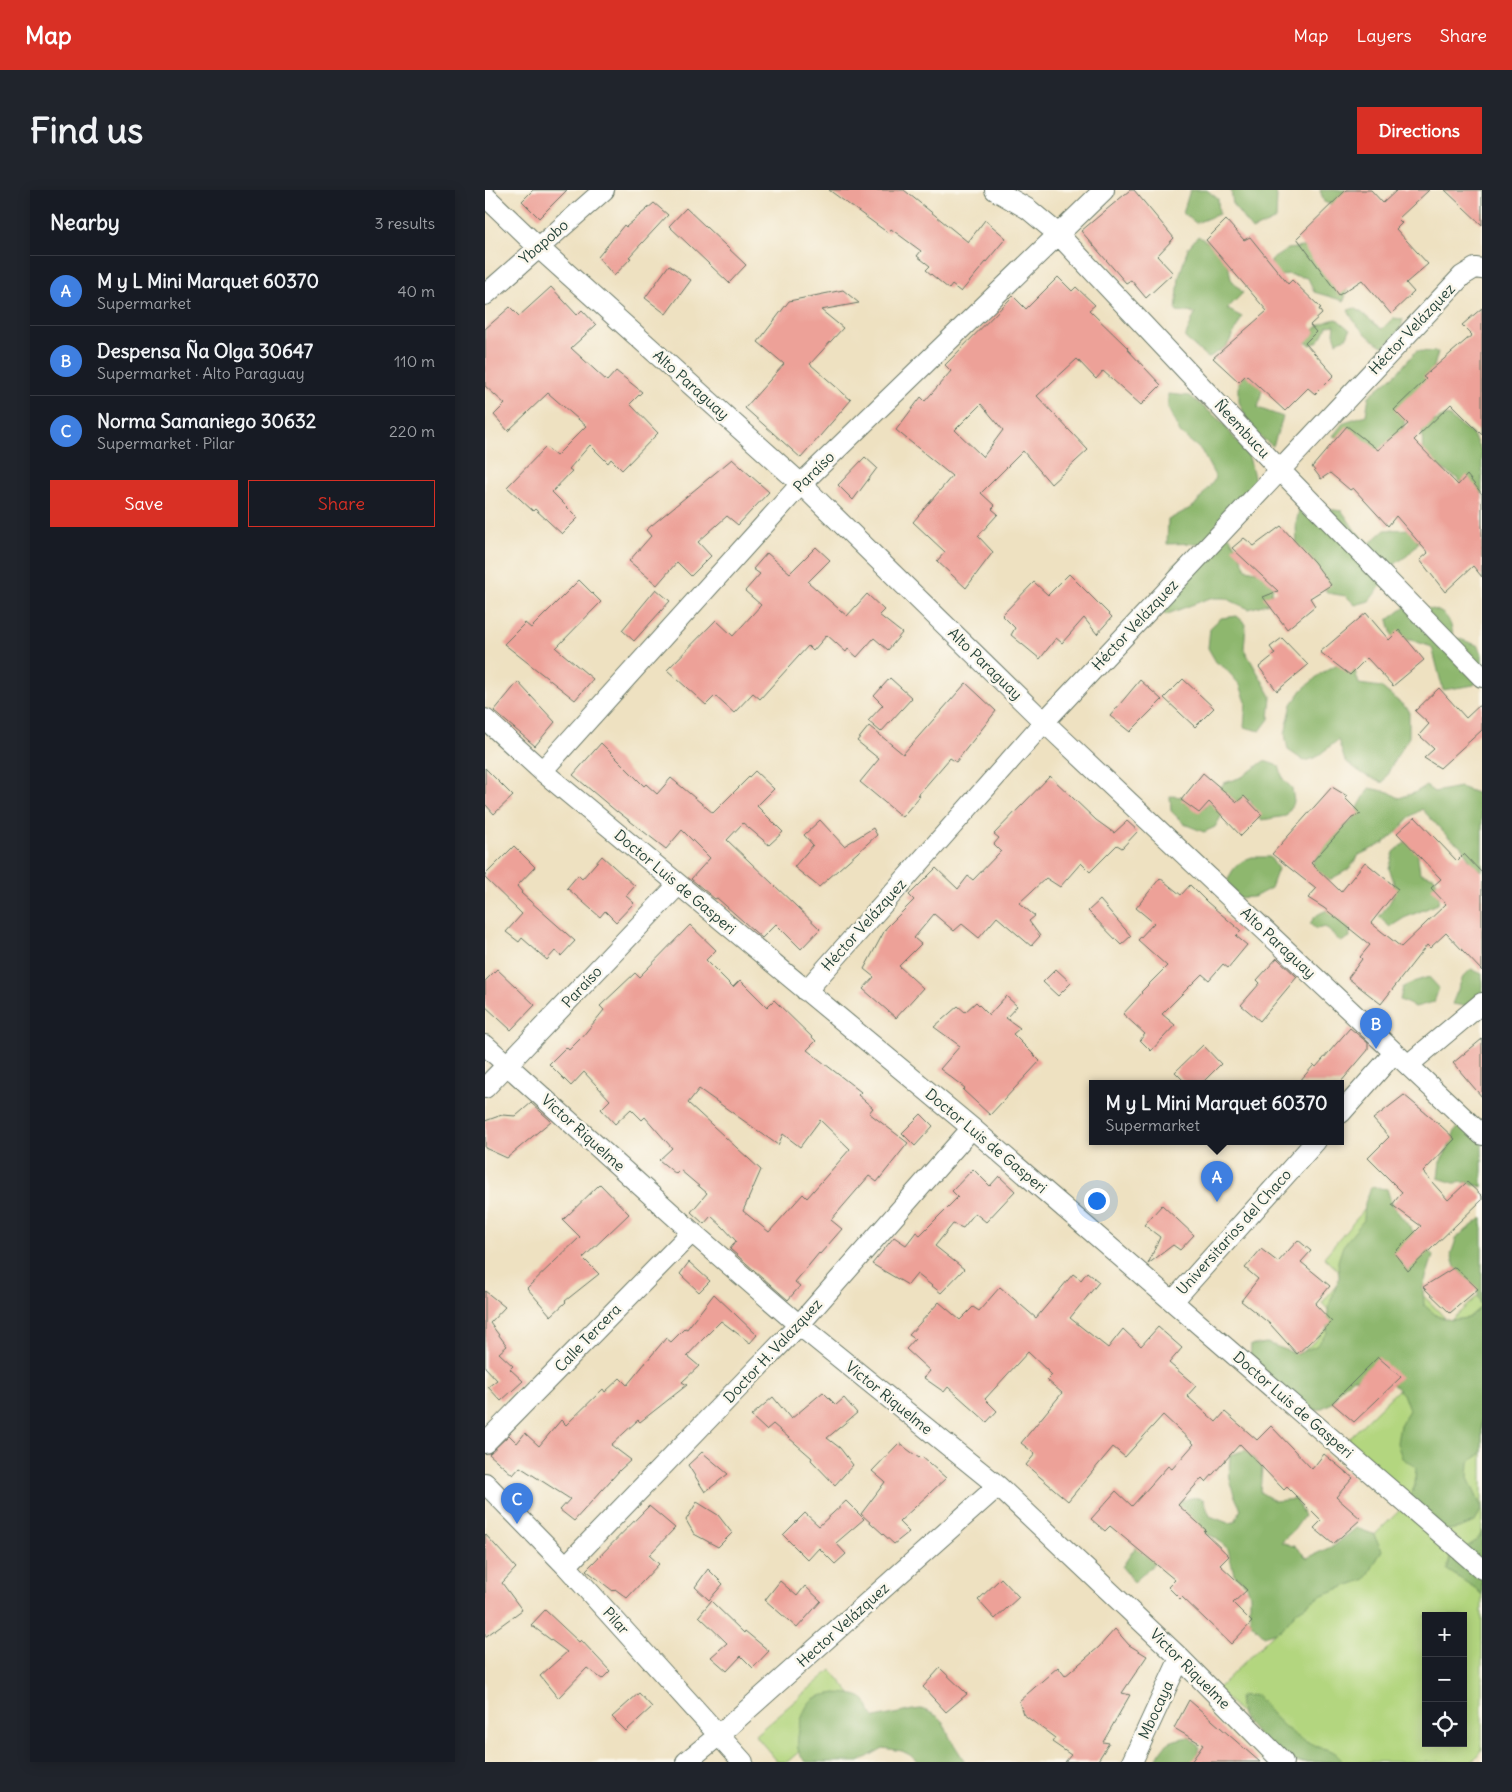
<!DOCTYPE html>
<meta charset="utf-8">
<style>
body{margin:0;font-family:Delius,sans-serif;background:#20242c;color:#f1f3f6}
.controls{position:absolute;right:15px;bottom:15px;display:grid;overflow:hidden;border-radius:0px;box-shadow:0 2px 12px #0003}
.controls button{width:45px;height:45px;display:grid;place-items:center;padding:0;border:0;border-bottom:1px solid #363941;background:#171b24;color:#f1f3f6;font:25px sans-serif}
.you{position:absolute;left:611px;top:1010px;width:18px;height:18px;margin:-12px;border:4px solid #fff;border-radius:50%;background:#1a73e8;box-shadow:0 0 0 8px #1a73e833}
.badge{display:grid;place-items:center;width:32px;height:32px;border-radius:50%;background:#d93025;color:#fff;font-size:16px;font-weight:700}
.pin{position:absolute;translate:-50% -41px;filter:drop-shadow(0 1px 2px #0008)}
.pin::after{content:'';position:absolute;top:26px;width:18px;height:15px;background:inherit;clip-path:polygon(0 0,100% 0,50% 100%)}
.popup{position:absolute;left:604px;top:890px;width:255px;height:65px;box-sizing:border-box;display:grid;place-content:center;border-radius:0px;background:#171b24;filter:drop-shadow(0 1px 4px #0005);font-size:16px;white-space:nowrap;color:#9ea1a6}
.popup b{font-size:19px;color:#f1f3f6}
.popup::after{content:'';position:absolute;left:50%;top:100%;margin-left:-10px;border:10px solid transparent;border-top-color:#171b24}
.list{margin:0;padding:0;list-style:none}
h2{display:flex;justify-content:space-between;align-items:center;height:65px;margin:0;padding:0 20px;font-size:21px}
h2 small{font-size:16px;font-weight:400;color:#9ea1a6}
.list li{display:grid;grid-template-columns:32px 1fr auto;gap:15px;align-items:center;box-sizing:border-box;height:70px;padding:0 20px;border-top:1px solid #363941}
.list b{display:block;font-size:19px;white-space:nowrap}
.list p{margin:0;font-size:16px;white-space:nowrap;color:#9ea1a6}
.list em{font-size:16px;font-style:normal;color:#9ea1a6}
.actions{display:flex;gap:10px;padding:15px 20px}
.actions a{flex:1;padding:11px 0;border:1px solid #d93025;border-radius:0px;text-align:center;font-size:18px;color:#d93025}
.actions .main{background:#d93025;color:#fff}
.icon{flex:none;width:28px;height:28px;fill:none;stroke:currentColor;stroke-width:2;stroke-linecap:round;stroke-linejoin:round}
.map{position:relative;flex:none;width:997px;height:1572px;overflow:hidden;border-radius:0px}
header{display:flex;align-items:center;gap:30px;box-sizing:border-box;height:70px;padding:0 25px;background:#d93025;color:#fff}
header strong{font-size:24px}
nav{display:flex;gap:28px;margin-inline-start:auto;font-size:18px}
.intro{display:flex;align-items:center;justify-content:space-between;box-sizing:border-box;height:120px;padding:0 30px}
h1{margin:0;font-size:35px}
.button{padding:12px 22px;border-radius:0px;background:#d93025;color:#fff;font-size:18px;font-weight:700}
main{display:flex;gap:30px;padding:0 30px}
aside{flex:1;background:#171b24;border-radius:0px;box-shadow:0 2px 12px #0003}
.map>svg:first-child{display:block}
.green{fill:#b3d67f;stroke:#698a5a;fill-rule:evenodd}
.forest{fill:#8eb76e;stroke:#567a51}
.building{fill:#eda198;fill-rule:evenodd}
.lines{fill:none;stroke-linecap:round;stroke-linejoin:round}
.minor-casing{stroke:#677665;stroke-width:22}
.minor{stroke:#fff;stroke-width:20}
.labels{text-anchor:middle;stroke-width:5;stroke-linejoin:round;paint-order:stroke}
.street-label{font-size:15px;fill:#1f3d34;stroke:#fbf7ec}
</style>
<header>
<strong>Map</strong>
<nav><a>Map</a><a>Layers</a><a>Share</a></nav>
</header>
<div class="intro"><h1>Find us</h1><a class="button">Directions</a></div>
<main>
<aside>
<h2>Nearby<small>3 results</small></h2>
<ul class="list">
<li><span class="badge" style="background:#3f7fe0">A</span><div><b>M y L Mini Marquet 60370</b><p>Supermarket</p></div><em>40 m</em></li>
<li><span class="badge" style="background:#3f7fe0">B</span><div><b>Despensa Ña Olga 30647</b><p>Supermarket · Alto Paraguay</p></div><em>110 m</em></li>
<li><span class="badge" style="background:#3f7fe0">C</span><div><b>Norma Samaniego 30632</b><p>Supermarket · Pilar</p></div><em>220 m</em></li>
</ul>
<div class="actions"><a class="main">Save</a><a>Share</a></div>
</aside>
<div class="map">
<svg width="997" height="1572" viewBox="0 0 997 1572">
<rect width="100%" height="100%" fill="#fbf7ec"/>
<filter id="ink" filterUnits="userSpaceOnUse"><feTurbulence type="fractalNoise" baseFrequency=".02" numOctaves="2"/><feDisplacementMap in="SourceGraphic" scale="10" xChannelSelector="R" yChannelSelector="G"/><feConvolveMatrix kernelMatrix="1 2 1 2 8 2 1 2 1" color-interpolation-filters="sRGB"/></filter>
<filter id="wash" filterUnits="userSpaceOnUse"><feTurbulence type="fractalNoise" baseFrequency=".0096" numOctaves="4" result="noise"/><feDisplacementMap in="SourceGraphic" scale="20" xChannelSelector="R" yChannelSelector="G"/><feGaussianBlur stdDeviation="1.12" result="paint"/><feColorMatrix in="noise" values="0 0 0 0 0 0 0 0 0 0 0 0 0 0 0 0 0 1.4 0 .05"/><feComposite in="paint" operator="in"/></filter>
<g filter="url(#wash)">
<rect width="100%" height="100%" fill="#eee1c1"/>
<path class="green" d="M890 1007 929 1096 964 1132 997 1102V1371L862 1250 922 1191 886 1159 828 1224 791 1188 852 1129 837 1113 859 1086 839 1067Z
M916 1319 997 1388V1559L987 1572H803L732 1499ZM941 1426H978V1553H941Z
M346 1480 373 1512 302 1572H293L270 1545Z"/>
<path class="forest" d="M705 0H722L733 9 734 24 711 33 698 23Z
M746 0H790L792 6 791 29 767 40 748 15Z
M835 0H864L863 21 839 12Z
M713 46 741 63 746 89 758 103 742 119 757 127 742 156 723 168 700 148 710 123 691 121 694 87 703 58Z
M824 56 864 94 859 111 829 102 823 88 802 84 789 88 786 70 803 59Z
M870 118C880 124 887 133 897 139L908 128 918 129C916 143 909 150 897 156 884 148 868 134 863 120Z
M852 129 865 140 862 147 852 152 849 143 850 135 842 136C839 145 835 152 826 155L820 152C826 139 838 131 852 129Z
M931 161 953 162 943 199 923 217 916 247 894 267 864 250 848 246 859 232 881 225 884 206 913 182Z
M768 178 778 195 773 218 798 227 788 256 767 241 754 212V192Z
M683 204 705 206 736 231 764 267 773 303 718 353 682 354 683 330 709 316 731 288 716 260 695 243 683 218Z
M962 225 988 245 997 262V316L973 289 938 266 937 237Z
M815 315 857 321 870 340 884 354 900 340 929 339 933 353 923 365 903 379 895 397 884 411 870 415 861 406 842 403 834 387 812 359 811 334Z
M743 345 752 358 761 379 776 382 788 397 784 413 764 419 740 408H725L680 425 675 408 688 375 714 358Z
M920 417C934 417 957 416 964 431 967 436 967 442 969 447L992 455 997 464V486L989 495 958 500 947 457 926 450 908 449 903 430Z
M752 426 761 434 759 459 786 506 784 529 775 541 759 537 761 512 755 495 740 478 731 472 723 458 725 438 736 428Z
M854 473 870 481 874 494 896 497 924 520V547L909 571 898 593 878 584 860 571 853 550 830 568 819 571 803 560 800 544 807 514 817 500 835 484Z
M779 571 794 576 798 589 807 598 809 612 801 626 777 630 767 624 766 610H754L737 625 730 637 719 642 699 634 686 621 685 606 700 607 707 618 720 617 739 593 757 587Z
M941 596 949 602 975 597 997 605V681L989 677 976 656 962 646 937 619 926 626 913 641 899 653 874 665 864 679 846 689 827 694 826 675 848 646 868 630 874 616 884 598 904 602 914 608 929 603Z
M922 651 932 660 935 683 949 687 955 698 953 714 919 728 905 737 894 727C908 708 915 703 904 679L909 662Z
M767 667H785L793 679 786 698 769 707 750 708 741 695C746 680 752 672 767 667Z
M848 719 864 732 865 747 856 752 840 737 831 739 825 734C830 724 838 721 848 719Z
M986 779 997 784V810L988 817 967 814 978 787Z
M944 787 954 798 949 812 930 817 915 810 918 797 931 791Z
M982 930 997 938V997L982 992 969 993 953 988 955 972 964 957 970 940Z
M886 997 902 999 907 1015 948 1066 938 1097 939 1115 952 1126 966 1130 983 1128 996 1117 992 1099 970 1077 966 1064 972 1047 997 1028V1263L984 1272 983 1288 997 1318 990 1332 974 1338 957 1341 924 1309 930 1295 931 1277 917 1268 912 1253 915 1235 924 1220 918 1204 904 1191 868 1188 855 1199 847 1213 833 1220 816 1215 765 1173 766 1155 782 1153 812 1164 831 1156 842 1143 843 1118 854 1088 853 1071 858 1056 879 1030 880 1013Z
M761 1260 777 1278 775 1302 790 1311 811 1309 819 1326 809 1340 796 1352 811 1357 822 1368 850 1355 871 1338 888 1344 897 1360 881 1389 837 1405 812 1421 796 1440 779 1446 765 1432V1405L762 1396 749 1384 743 1359 731 1348 716 1341 678 1363 664 1379 649 1392 637 1377C651 1356 679 1313 706 1308 709 1307 714 1308 718 1309L725 1326 743 1333 750 1332 756 1319C745 1299 743 1287 745 1265Z
M997 1341V1405L990 1398 962 1380 966 1364C977 1359 993 1354 997 1341Z
M350 1503C360 1504 376 1503 382 1513 386 1520 383 1521 390 1528L428 1520 436 1519 444 1522 452 1526 458 1532 465 1548 480 1572H432L425 1565 417 1561 398 1558 374 1572H321C317 1568 314 1565 313 1559 311 1546 317 1518 327 1510 334 1505 342 1505 350 1503Z
M771 1505C786 1525 803 1543 825 1554 838 1561 850 1556 857 1572H796L756 1526 754 1506Z
M704 1547 714 1556 711 1572H670C680 1552 682 1551 704 1547Z"/>
<g id="blocks">
<path class="building" d="M48 0H82L54 28 37 11Z
M344 0H419L483 52 500 30 521 48 476 102 467 95 464 99 441 80 445 76 432 66 436 61 406 39 403 43Z
M645 0H649L689 48 672 66 688 83 661 108 646 90 641 93 596 41Z
M861 0H886L898 13 912 0H944L913 29 917 33 911 39 943 74 921 93 929 102 906 124 877 90 854 105 812 48Z
M960 0H997V35Z
M169 13 183 25 144 67 146 68 129 86 113 67 139 35 141 37Z
M201 18 261 75 244 93 184 36Z
M741 30 759 50 765 47 803 94 807 90 836 118 834 119 837 124 825 135 831 142 820 153 849 185 830 204 823 198 800 221 761 185 754 192 728 168 782 121 721 50Z
M184 75 206 90 181 124 160 108Z
M573 87 587 101 591 97 610 115 604 120 643 158 642 159 676 195 656 215 618 181 611 189 592 169 552 206 603 260 566 294 538 261 496 303 510 316 507 319 513 324 493 346 508 362 481 398 452 371 460 362 428 332 467 286 411 240 436 207 440 211 466 181 460 175 528 106 541 119ZM496 214 518 240 498 267 470 240Z
M66 97 92 125 97 120 111 135 86 158 122 191 131 181 157 202 145 214 173 243 137 280 126 269 123 273 105 255 84 279 87 281 67 302 93 328 77 344 50 319 48 321 22 297 61 257 71 266 101 236 63 203 23 241 9 225 20 214 0 196V139L25 117 34 126Z
M358 100 374 113 336 120 358 138 325 174 366 210 316 268 260 218 299 174 273 152 304 111Z
M997 118V245L966 214 929 250 973 295 982 285 997 304V387L988 376 960 402 935 370 943 363 911 326 903 336 868 298 865 300 845 283 836 289 827 277 862 236 893 260 923 234 909 220 941 189 938 187 987 145 977 135Z
M380 267 392 278 368 310 353 295Z
M247 269 284 302 253 335 242 326 213 352 226 366 206 386 192 372 172 395 144 371 166 346 161 340Z
M796 336 829 372 846 395 825 408 830 416 802 439 778 407 793 401 747 358 759 348 769 356Z
M331 357 345 370 323 392 362 426 382 404 399 420 394 425 417 443 403 460 389 448 372 467 363 459 361 462 342 445 328 461 323 456 275 509 268 503 249 523 230 506 221 515 182 480 231 430 248 446 276 415 260 401 275 384 268 379 282 363 305 383Z
M584 384 627 427 612 444 599 428 577 453 571 448 555 469 526 445 530 438 517 425 549 392 563 405Z
M94 390 116 412 71 458 108 489 90 510 19 454 40 433 46 438Z
M171 399 185 411 149 451 137 440Z
M881 423 904 450 914 440 939 470 908 496 882 468 865 485 835 462Z
M797 448 823 475 792 501 774 477 790 464 785 457Z
M405 488 427 508 396 542 383 531 398 515 389 506Z
M698 489 729 518 710 537 679 508Z
M655 490 677 510 645 542 625 526Z
M33 492 70 532 50 556 9 521Z
M481 493 511 521 471 572 465 568 433 605 435 606 417 627 375 592 394 569 372 551 384 536 418 564Z
M954 498 981 528 997 513V540L955 578 939 568 949 559 934 545 944 534 930 521Z
M116 553 159 596 161 594 172 604 186 588 228 623 270 581 289 599 272 616 298 642 284 655 258 633 242 650 335 739 316 759 291 734 277 748 232 708 230 709 206 689 225 668 197 640 181 659 132 621V622L88 585Z
M0 578 28 606 9 624 0 614Z
M718 583 752 612 759 606 777 625 756 646 724 612 714 623 696 610Z
M565 586 611 630 629 643 642 631 653 641 637 658 632 655 605 682 596 673 575 697 561 688 534 713 550 726 544 731 555 746 546 756 512 727 494 748 477 734 469 741 449 724 429 748 436 754 414 776 438 798 411 828 378 799 389 787 379 779 401 738 429 710 424 705 451 678 473 699 483 686 488 690 516 661 509 654 514 648 509 644Z
M847 597 862 606 860 608 876 624 867 628 826 673 856 702 880 672 913 699 886 733 916 757 961 714 946 698 956 689 912 643 930 627 972 671 979 664 997 683V781L961 743 945 758 942 755 896 814 863 788 877 769 875 767 885 755 839 718 823 708 831 699 787 664Z
M335 630 359 656 388 638 392 645 334 697 309 677 328 655 319 645Z
M29 656 50 677 32 696 37 702 36 703 90 751 76 766 70 761 62 770 37 748 34 752 21 742 37 724 0 688V685Z
M117 666 150 696 141 706 149 713 131 732 120 721 115 727 82 698 93 685 97 689Z
M675 688 696 705 705 695 722 712 756 741 751 746 762 755 743 778 738 774 724 790 717 784 677 824 690 835 666 861 655 850 660 844 638 824 657 803 656 802 682 776 653 750 669 733 651 718Z
M615 710 646 746 636 755 603 721Z
M205 735 231 760 221 770 248 797 255 790 282 817 289 810 331 851 322 860 376 902 373 905 388 918 384 923 423 953 392 992 384 986 346 1030 357 1039 335 1064 334 1063 310 1092 315 1096 303 1110 245 1059 251 1051 238 1037 226 1026 219 1034 206 1022 222 1003 195 980 191 984 174 970 187 958 160 927 157 930 146 919 130 934 116 919 125 910 99 882 86 896 64 874 81 857 84 860 97 847 119 820 115 816 150 783 154 787ZM214 899 293 955 298 944 315 957 335 930 365 959 322 1008 318 1004 284 1042 258 1021 276 980 203 913Z
M792 768 812 787 775 831 756 815 775 793 772 790Z
M12 779 50 815 26 840 0 816V791Z
M571 779 586 793 573 806 558 792Z
M521 806 532 816 521 828 535 838 528 844 555 871 505 925 478 900 480 898 455 879 475 856 449 837 473 816 480 822 491 812 504 825Z
M865 838 883 853V860L855 893H813L829 875 831 877Z
M997 849V907L968 873Z
M718 855 736 874 717 893H701L690 882Z
M919 905 955 935 970 949 938 982 963 1010 982 992 997 1006V1010L923 1081 909 1063 936 1036 907 1015 917 1002 883 968 904 947 888 929Z
M46 913 66 931 22 968 0 958V931L17 925 31 926Z
M436 924 448 936 430 956 417 943Z
M488 979 505 996 514 986 530 1001 501 1032 490 1023 478 1038 468 1034 450 1056 479 1079 456 1103 432 1084 423 1095 387 1074 409 1047 421 1055 431 1042 435 1045 473 1007 467 1001Z
M115 994 144 1024 98 1068 114 1084 80 1111 81 1112 66 1126 42 1098 95 1047 78 1030Z
M677 1015 709 1045 695 1060 688 1055 663 1074 675 1047 659 1035Z
M813 1050 826 1061 816 1072 845 1096 830 1114 847 1132 812 1164 785 1134 756 1111 773 1089 760 1078 776 1059 793 1072Z
M204 1072 225 1091 214 1102 195 1084Z
M970 1077 993 1099 965 1123 938 1097Z
M602 1082 614 1092 585 1128 623 1158 638 1139 656 1156 673 1137 697 1158 684 1173 711 1196 702 1206 731 1232 740 1222 772 1250 786 1236 827 1279 839 1264 868 1288 851 1307 876 1329 848 1354 829 1338 836 1331 802 1297 799 1300 755 1254 721 1292 717 1288 693 1315 721 1340 719 1342 744 1366 735 1375 762 1400 748 1413 767 1432 746 1454 697 1407 695 1409 683 1397 690 1390 625 1336 620 1341 606 1329 631 1301 647 1316 683 1276 687 1279 709 1254 678 1225 640 1267 628 1257 583 1311 541 1275 550 1264 536 1253 577 1203 562 1190 567 1185 543 1162 500 1209 512 1221 502 1232 463 1197 459 1202 439 1188 445 1181 421 1159 430 1149 424 1145 454 1112 475 1130 488 1117 494 1121 515 1097 551 1128 588 1084 596 1090Z
M0 1101 20 1117 5 1133 22 1156 14 1163 28 1176 25 1179 38 1191 16 1211 3 1197 12 1190 0 1177Z
M229 1104 272 1145 265 1153 236 1131 217 1150 202 1166 214 1176 197 1192 202 1195 155 1232 153 1230 126 1255 146 1270 135 1280 89 1331 75 1320 85 1309 35 1277 28 1285 4 1264 24 1245 32 1253 40 1243 54 1256 76 1230 81 1235 118 1199 120 1202 135 1188 142 1195 181 1148 186 1152 200 1138 202 1139Z
M893 1167 916 1187 869 1232 847 1213Z
M338 1202 351 1215 359 1208 372 1223 342 1248 355 1258 368 1275 350 1295 326 1270 327 1268 288 1234 281 1240 266 1226 288 1207 306 1229Z
M414 1253 434 1268 436 1266 461 1288 414 1332 424 1342 409 1354 376 1324 400 1292 387 1281Z
M217 1262 243 1284 220 1302 203 1275Z
M361 1311 379 1329 351 1353 361 1364 350 1374 334 1358 323 1370 298 1345 320 1323 334 1336Z
M212 1312 233 1325 247 1343 233 1357 209 1344 201 1330Z
M164 1316 190 1338 164 1365 174 1374 142 1408 130 1399 128 1401 101 1380Z
M0 1344 31 1378 17 1393 37 1420 0 1447Z
M223 1379 238 1394 224 1410 210 1397Z
M516 1388 534 1407 510 1429 493 1410Z
M295 1391 312 1406 320 1396 336 1411 312 1438 280 1410Z
M226 1411 259 1443 260 1441 284 1461 268 1478 256 1466 242 1481 226 1467 242 1453 214 1426Z
M60 1420 94 1452 96 1450 125 1481 117 1489 102 1478 73 1508 55 1486 82 1462 46 1435Z
M630 1439 644 1455 662 1466 637 1503 645 1505 618 1552 624 1553 612 1572H580L586 1565 567 1552 570 1548 538 1524 534 1511 573 1477 580 1486 614 1457Z
M455 1478 482 1504 461 1522 438 1497Z
M154 1503 167 1517 141 1541 127 1527Z
M704 1510 775 1572H706L718 1555 689 1538Z"/>
</g>
</g>
<g filter="url(#ink)">
<use href="#blocks" fill-opacity="0" stroke="#677665" stroke-width="1"/>
<g class="lines">
<defs>
<path id="minor" d="M510 0 543 19 573 44 795 280 997 487
M0 6 53 57 316 294 559 532 997 945
M0 105 119 0
M0 529 57 581 487 938 997 1379
M57 581 316 294 619 0
M321 801 559 532 977 86 990 78 997 79
M0 855 207 1042 314 1135 513 1296 695 1468 798 1572
M923 875 997 813
M0 898 193 695
M856 923 909 863
M688 1111 831 951
M0 1253 207 1042
M0 1293 81 1376 258 1572
M81 1376 314 1135 487 938
M201 1572 234 1545 513 1296
M647 1572 695 1468"/>
</defs>
<use href="#minor" class="minor-casing"/>
<use href="#minor" class="minor"/>
</g>
</g>
<g class="labels">
<g class="street-label">
<text transform="translate(59 52) rotate(-41)" y="5">Ybapobo</text>
<text transform="translate(927 139) rotate(-47)" y="5">Héctor Velázquez</text>
<text transform="translate(206 195) rotate(42)" y="5">Alto Paraguay</text>
<text transform="translate(757 239) rotate(47)" y="5">Ñeembucu</text>
<text transform="translate(329 282) rotate(-45)" y="5">Paraíso</text>
<text transform="translate(650 435) rotate(-47)" y="5">Héctor Velázquez</text>
<text transform="translate(500 474) rotate(44)" y="5">Alto Paraguay</text>
<text transform="translate(190 692) rotate(40)" y="5">Doctor Luis de Gasperi</text>
<text transform="translate(379 735) rotate(-48)" y="5">Héctor Velázquez</text>
<text transform="translate(793 753) rotate(43)" y="5">Alto Paraguay</text>
<text transform="translate(97 797) rotate(-47)" y="5">Paraíso</text>
<text transform="translate(98 943) rotate(42)" y="5">Victor Riquelme</text>
<text transform="translate(501 951) rotate(40)" y="5">Doctor Luis de Gasperi</text>
<text transform="translate(749 1042) rotate(-48)" y="5">Universitarios del Chaco</text>
<text transform="translate(103 1148) rotate(-46)" y="5">Calle Tercera</text>
<text transform="translate(288 1161) rotate(-47)" y="5">Doctor H. Valazquez</text>
<text transform="translate(404 1208) rotate(39)" y="5">Victor Riquelme</text>
<text transform="translate(808 1215) rotate(41)" y="5">Doctor Luis de Gasperi</text>
<text transform="translate(131 1431) rotate(48)" y="5">Pilar</text>
<text transform="translate(358 1435) rotate(-42)" y="5">Hector Velázquez</text>
<text transform="translate(705 1479) rotate(45)" y="5">Victor Riquelme</text>
<text transform="translate(671 1520) rotate(-65)" y="5">Mbocaya</text>
</g>
</g>
</svg>
<div class="controls">
<button>+</button>
<button>−</button>
<button><svg class="icon" aria-label="locate" viewBox="0 0 24 24"><circle cx="12" cy="12" r="6"/><path d="M12 2v4M12 18v4M2 12h4M18 12h4"/></svg></button>
</div>
<div class="you"></div>
<div class="pin badge" style="left:732px;top:1012px;background:#3f7fe0">A</div>
<div class="popup"><b>M y L Mini Marquet 60370</b>Supermarket</div>
<div class="pin badge" style="left:891px;top:859px;background:#3f7fe0">B</div>
<div class="pin badge" style="left:32px;top:1334px;background:#3f7fe0">C</div>
</div>
</main>
